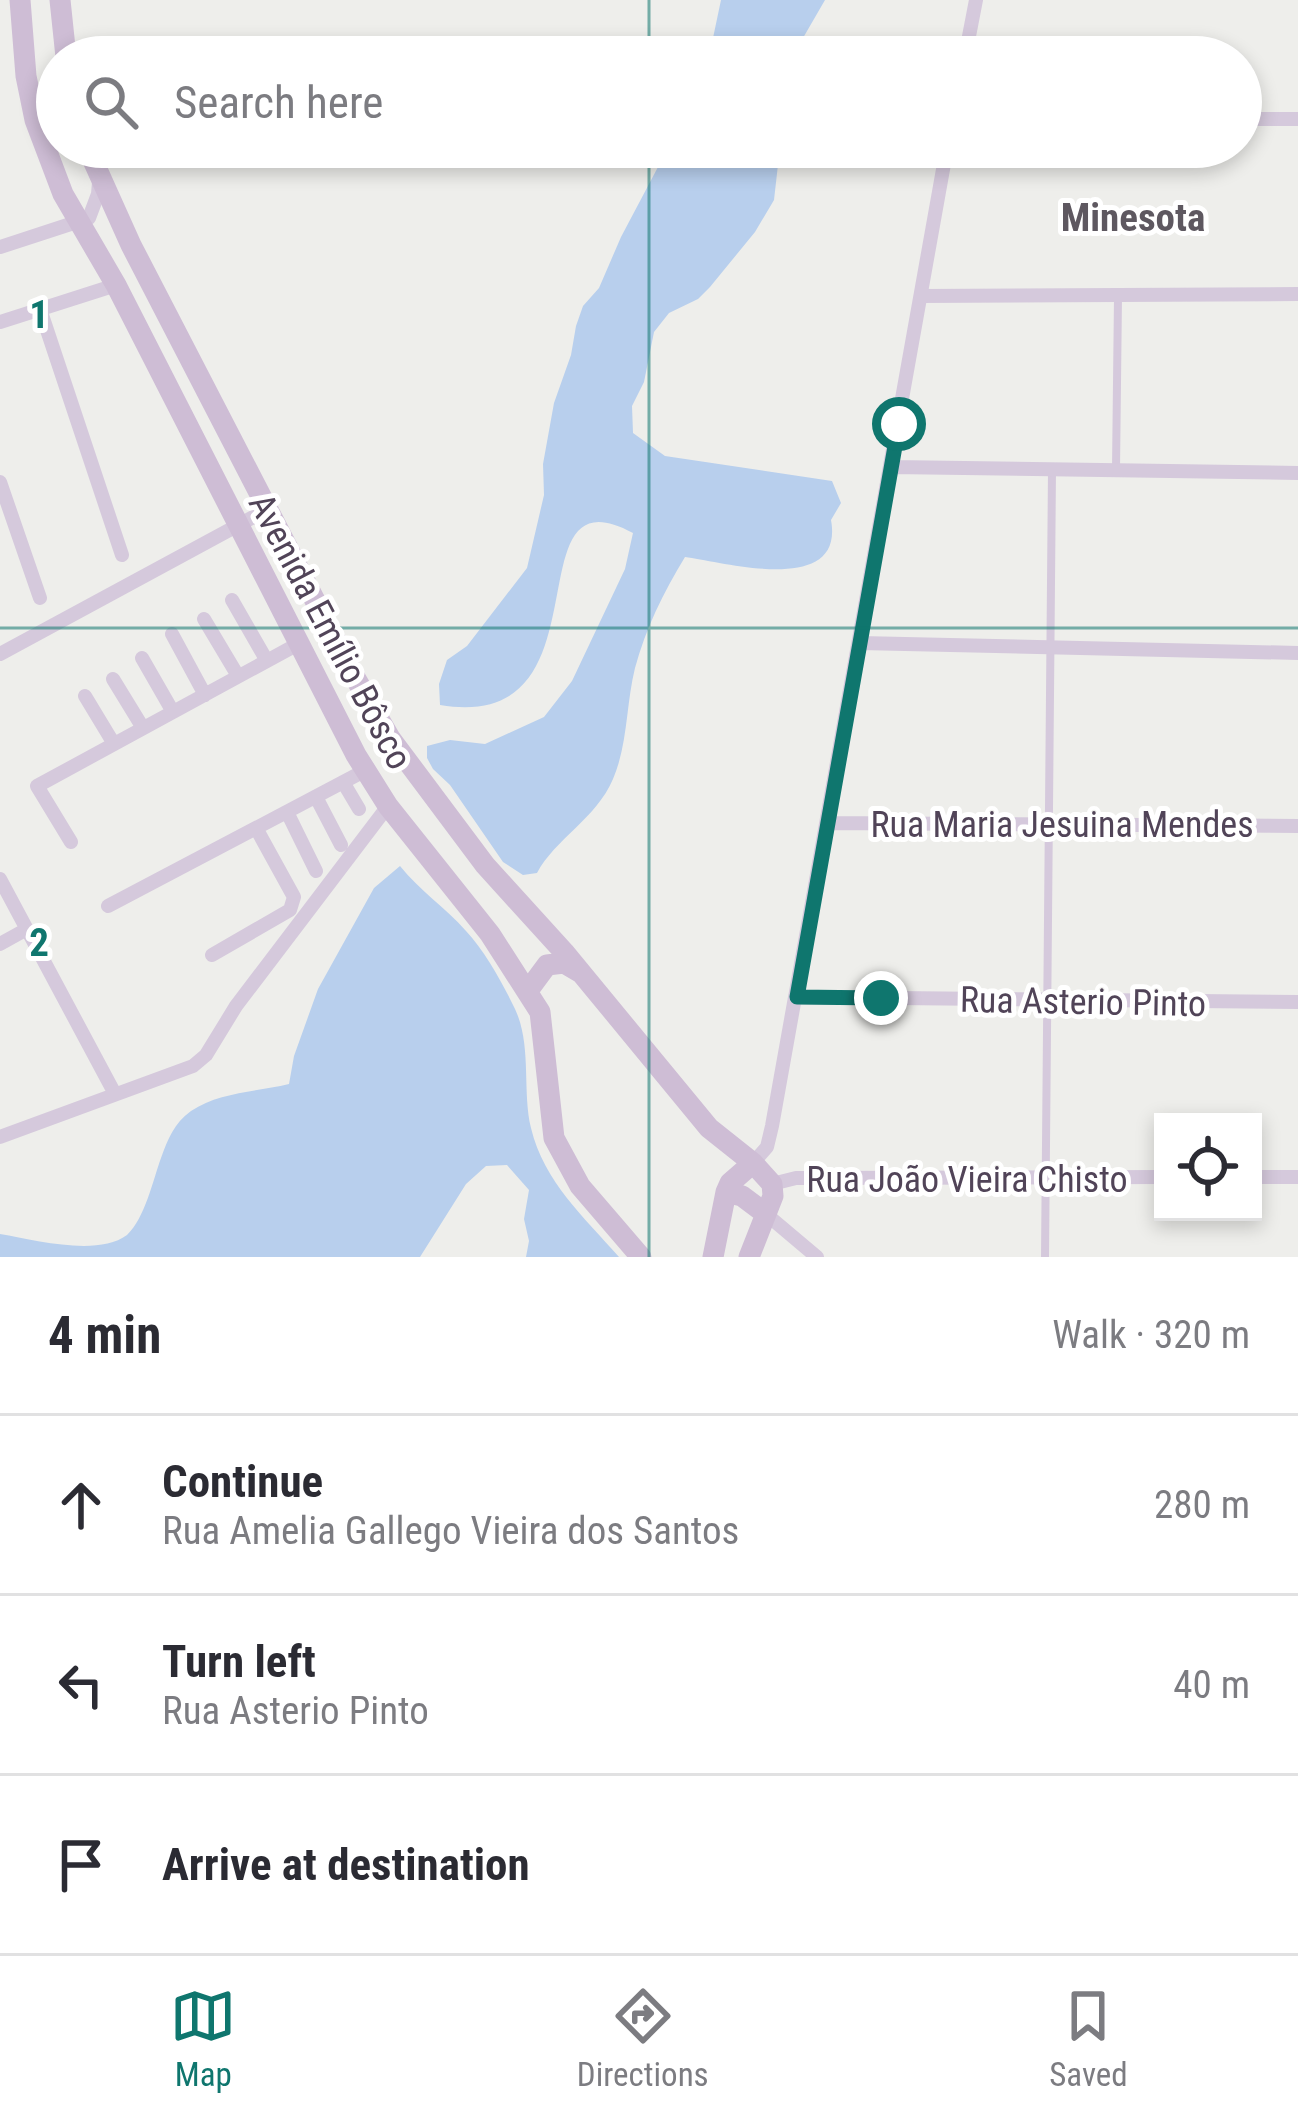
<!DOCTYPE html>
<meta charset="utf-8">
<style>
body{margin:0;font-family:"Roboto Condensed",sans-serif;background:#f2f2f3;color:#2b2b33}
.controls{position:absolute;right:36px;bottom:36px;display:grid;overflow:hidden;border-radius:0px;box-shadow:0 6px 18px #0003}
.controls button{width:108px;height:108px;display:grid;place-items:center;padding:0;border:0;border-bottom:3px solid #e1e1e2;background:#fff;color:#2b2b33;font:60px sans-serif}
.stop{position:absolute;width:36px;height:36px;margin:-27px;border:9px solid #0f766e;border-radius:50%;background:#fff}
.stop.end{background:#0f766e;border-color:#fff;box-shadow:0 3px 12px #0008}
.list{margin:0;padding:0;list-style:none}
h2{display:flex;justify-content:space-between;align-items:center;height:156px;margin:0;padding:0 48px;font-size:51px}
h2 small{font-size:39px;font-weight:400;color:#7c7c81}
.list li{display:grid;grid-template-columns:78px 1fr auto;gap:36px;align-items:center;box-sizing:border-box;height:180px;padding:0 48px;border-top:3px solid #e1e1e2}
.list b{display:block;font-size:45px;white-space:nowrap}
.list p{margin:0;font-size:39px;white-space:nowrap;color:#7c7c81}
.list em{font-size:39px;font-style:normal;color:#7c7c81}
.icon{flex:none;width:66px;height:66px;fill:none;stroke:currentColor;stroke-width:2;stroke-linecap:round;stroke-linejoin:round}
.map{position:relative;flex:none;width:1298px;height:1257px;overflow:hidden}
.search{position:absolute;background:#fff;box-shadow:0 6px 18px #0003;left:36px;right:36px;top:36px;height:132px;display:flex;align-items:center;gap:30px;box-sizing:border-box;padding:0 42px;border-radius:66px;color:#7c7c81;font-size:45px}
.sheet{height:696px;background:#fff}
nav{display:flex;justify-content:space-around;align-items:center;box-sizing:border-box;height:168px;border-top:3px solid #e1e1e2;background:#fff;font-size:33px;color:#7c7c81}
nav a{display:grid;justify-items:center;gap:6px}
nav .on{color:#0f766e}
.map>svg:first-child{display:block}
.green{fill:#b8cfed}
.lines{fill:none;stroke-linecap:round;stroke-linejoin:round}
.lane{stroke:#d5c9dc;stroke-width:8}
.street{stroke:#d5c9dc;stroke-width:14}
.secondary{stroke:#cebdd5;stroke-width:21}
.route{stroke:#0f766e;stroke-width:15}
.grid{fill:none;stroke:#0f766e;stroke-width:3;stroke-opacity:0.55}
.labels{text-anchor:middle;stroke-width:10;stroke-linejoin:round;paint-order:stroke}
.street-label{font-size:36px;fill:#514458;stroke:#fff}
.neighbourhood-label{font-size:39px;font-weight:bold;fill:#5e5860;stroke:#fff}
.grid-label{font-size:39px;text-anchor:middle;font-weight:bold;fill:#0f766e;stroke:#fff;stroke-width:10;stroke-linejoin:round;paint-order:stroke}
</style>
<div class="map">
<svg width="1298" height="1257" viewBox="0 0 1298 1257">
<rect width="100%" height="100%" fill="#eeeeeb"/>
<path class="green" d="M721 0H825L792 57H709Z
M675 147H780L774 200 755 232 710 287 698 299 669 313 654 332 644 382 632 406 633 433 665 456 832 481 841 503 831 520C845 597 723 562 685 557 663 593 646 628 635 668 626 704 628 744 613 779 596 819 555 839 537 873L523 875 503 862 450 785 433 769 427 758V746L450 740 485 744 544 717 572 681 625 569 633 533C508 465 615 734 440 705L439 684 447 660 467 646 527 568 544 495 543 464 554 403 571 355 576 326 583 306 599 288 621 237 658 167Z
M400 866C420 891 445 907 466 931 485 951 503 984 515 1009 532 1045 522 1091 531 1128 544 1182 584 1217 619 1257H526L529 1241 524 1219 529 1190 507 1165 486 1166 466 1184 420 1257H0V1234C36 1240 97 1257 127 1235 145 1218 153 1180 161 1158 168 1139 174 1123 191 1111 219 1092 256 1092 289 1084L294 1056 318 989 374 888Z"/>
<g class="lines">
<path class="lane" d="M1116 469 1118 297
M1045 1257 1052 470"/>
<path class="street" d="M965 57 976 0
M1241 119H1298
M0 247 89 218 98 194 102 147
M921 296 1298 294
M40 309 122 555
M0 322 116 285
M892 467 1298 473
M0 482 40 598
M232 600 267 661
M204 619 238 676
M172 634 205 695
M860 643 1298 653
M0 654 268 509
M142 658 173 712
M113 679 143 728
M85 696 114 744
M343 782 359 809
M316 797 341 845
M287 812 316 871
M826 823 1298 826
M71 842 37 786 298 644
M0 879 115 1094
M108 906 366 770
M0 944 27 929
M212 955 290 910 294 897 256 828
M797 997 1298 1002
M0 1137 193 1066 206 1055 236 1006 388 806
M753 1163 767 1147 772 1126 947 147
M1253 1177H1298
M772 1184 796 1178 1163 1177
M766 1214 817 1257"/>
<path class="secondary" d="M20 0 26 76 35 120 63 194 116 285 356 755 388 806 490 934 540 1012 554 1138 580 1186 641 1257
M60 0 66 57
M87 147 131 245 353 674 390 738 485 865 564 952 709 1128 753 1163 772 1184 773 1196 749 1257
M527 992 547 965 564 963 581 973
M726 1192 742 1196 766 1214
M713 1257 726 1192 730 1183 753 1163"/>
</g>
<g class="lines">
<path class="route" d="M881 998 797 997 899 424"/>
</g>
<path class="grid" d="M649 0V57M649 147V1257M0 628H1298"/>
<g class="labels">
<g class="street-label">
<text transform="translate(331 631) rotate(62)" y="13">Avenida Emílio Bôsco</text>
<text x="1062" y="837">Rua Maria Jesuina Mendes</text>
<text transform="translate(1083 1001) rotate(1)" y="13">Rua Asterio Pinto</text>
<text x="967" y="1192">Rua João Vieira Chisto</text>
</g>
<g class="neighbourhood-label">
<text x="1133" y="231">Minesota</text>
</g>
</g>
<g class="grid-label">
<text x="39" y="328">1</text>
<text x="39" y="956">2</text>
</g>
</svg>
<div class="controls">
<button><svg class="icon" aria-label="locate" viewBox="0 0 24 24"><circle cx="12" cy="12" r="6"/><path d="M12 2v4M12 18v4M2 12h4M18 12h4"/></svg></button>
</div>
<div class="stop" style="left:899px;top:424px"></div>
<div class="stop end" style="left:881px;top:998px"></div>
<div class="search"><svg class="icon" aria-label="search" viewBox="0 0 24 24"><circle cx="10" cy="10" r="6"/><path d="M15 15l6 6"/></svg>Search here</div>
</div>
<section class="sheet">
<h2>4 min<small>Walk · 320 m</small></h2>
<ul class="list">
<li><svg class="icon" aria-label="ahead" viewBox="0 0 24 24"><path d="M12 20V5M6 11l6-6 6 6"/></svg><div><b>Continue</b><p>Rua Amelia Gallego Vieira dos Santos</p></div><em>280 m</em></li>
<li><svg class="icon" aria-label="left" viewBox="0 0 24 24"><path d="M17 20v-9H6M10 6l-5 5 5 5"/></svg><div><b>Turn left</b><p>Rua Asterio Pinto</p></div><em>40 m</em></li>
<li><svg class="icon" aria-label="arrive" viewBox="0 0 24 24"><path d="M6 21V4h12l-3 4 3 4H6"/></svg><div><b>Arrive at destination</b></div></li>
</ul>
</section>
<nav>
<a class="on"><svg class="icon" aria-label="map" viewBox="0 0 24 24"><path d="M3 6l6-2 6 2 6-2v14l-6 2-6-2-6 2zM9 4v14M15 6v14"/></svg>Map</a>
<a><svg class="icon" aria-label="directions" viewBox="0 0 24 24"><path d="M12 3l9 9-9 9-9-9zM9 14v-3h6M13 9l2 2-2 2"/></svg>Directions</a>
<a><svg class="icon" aria-label="saved" viewBox="0 0 24 24"><path d="M7 4h10v16l-5-4-5 4z"/></svg>Saved</a>
</nav>
